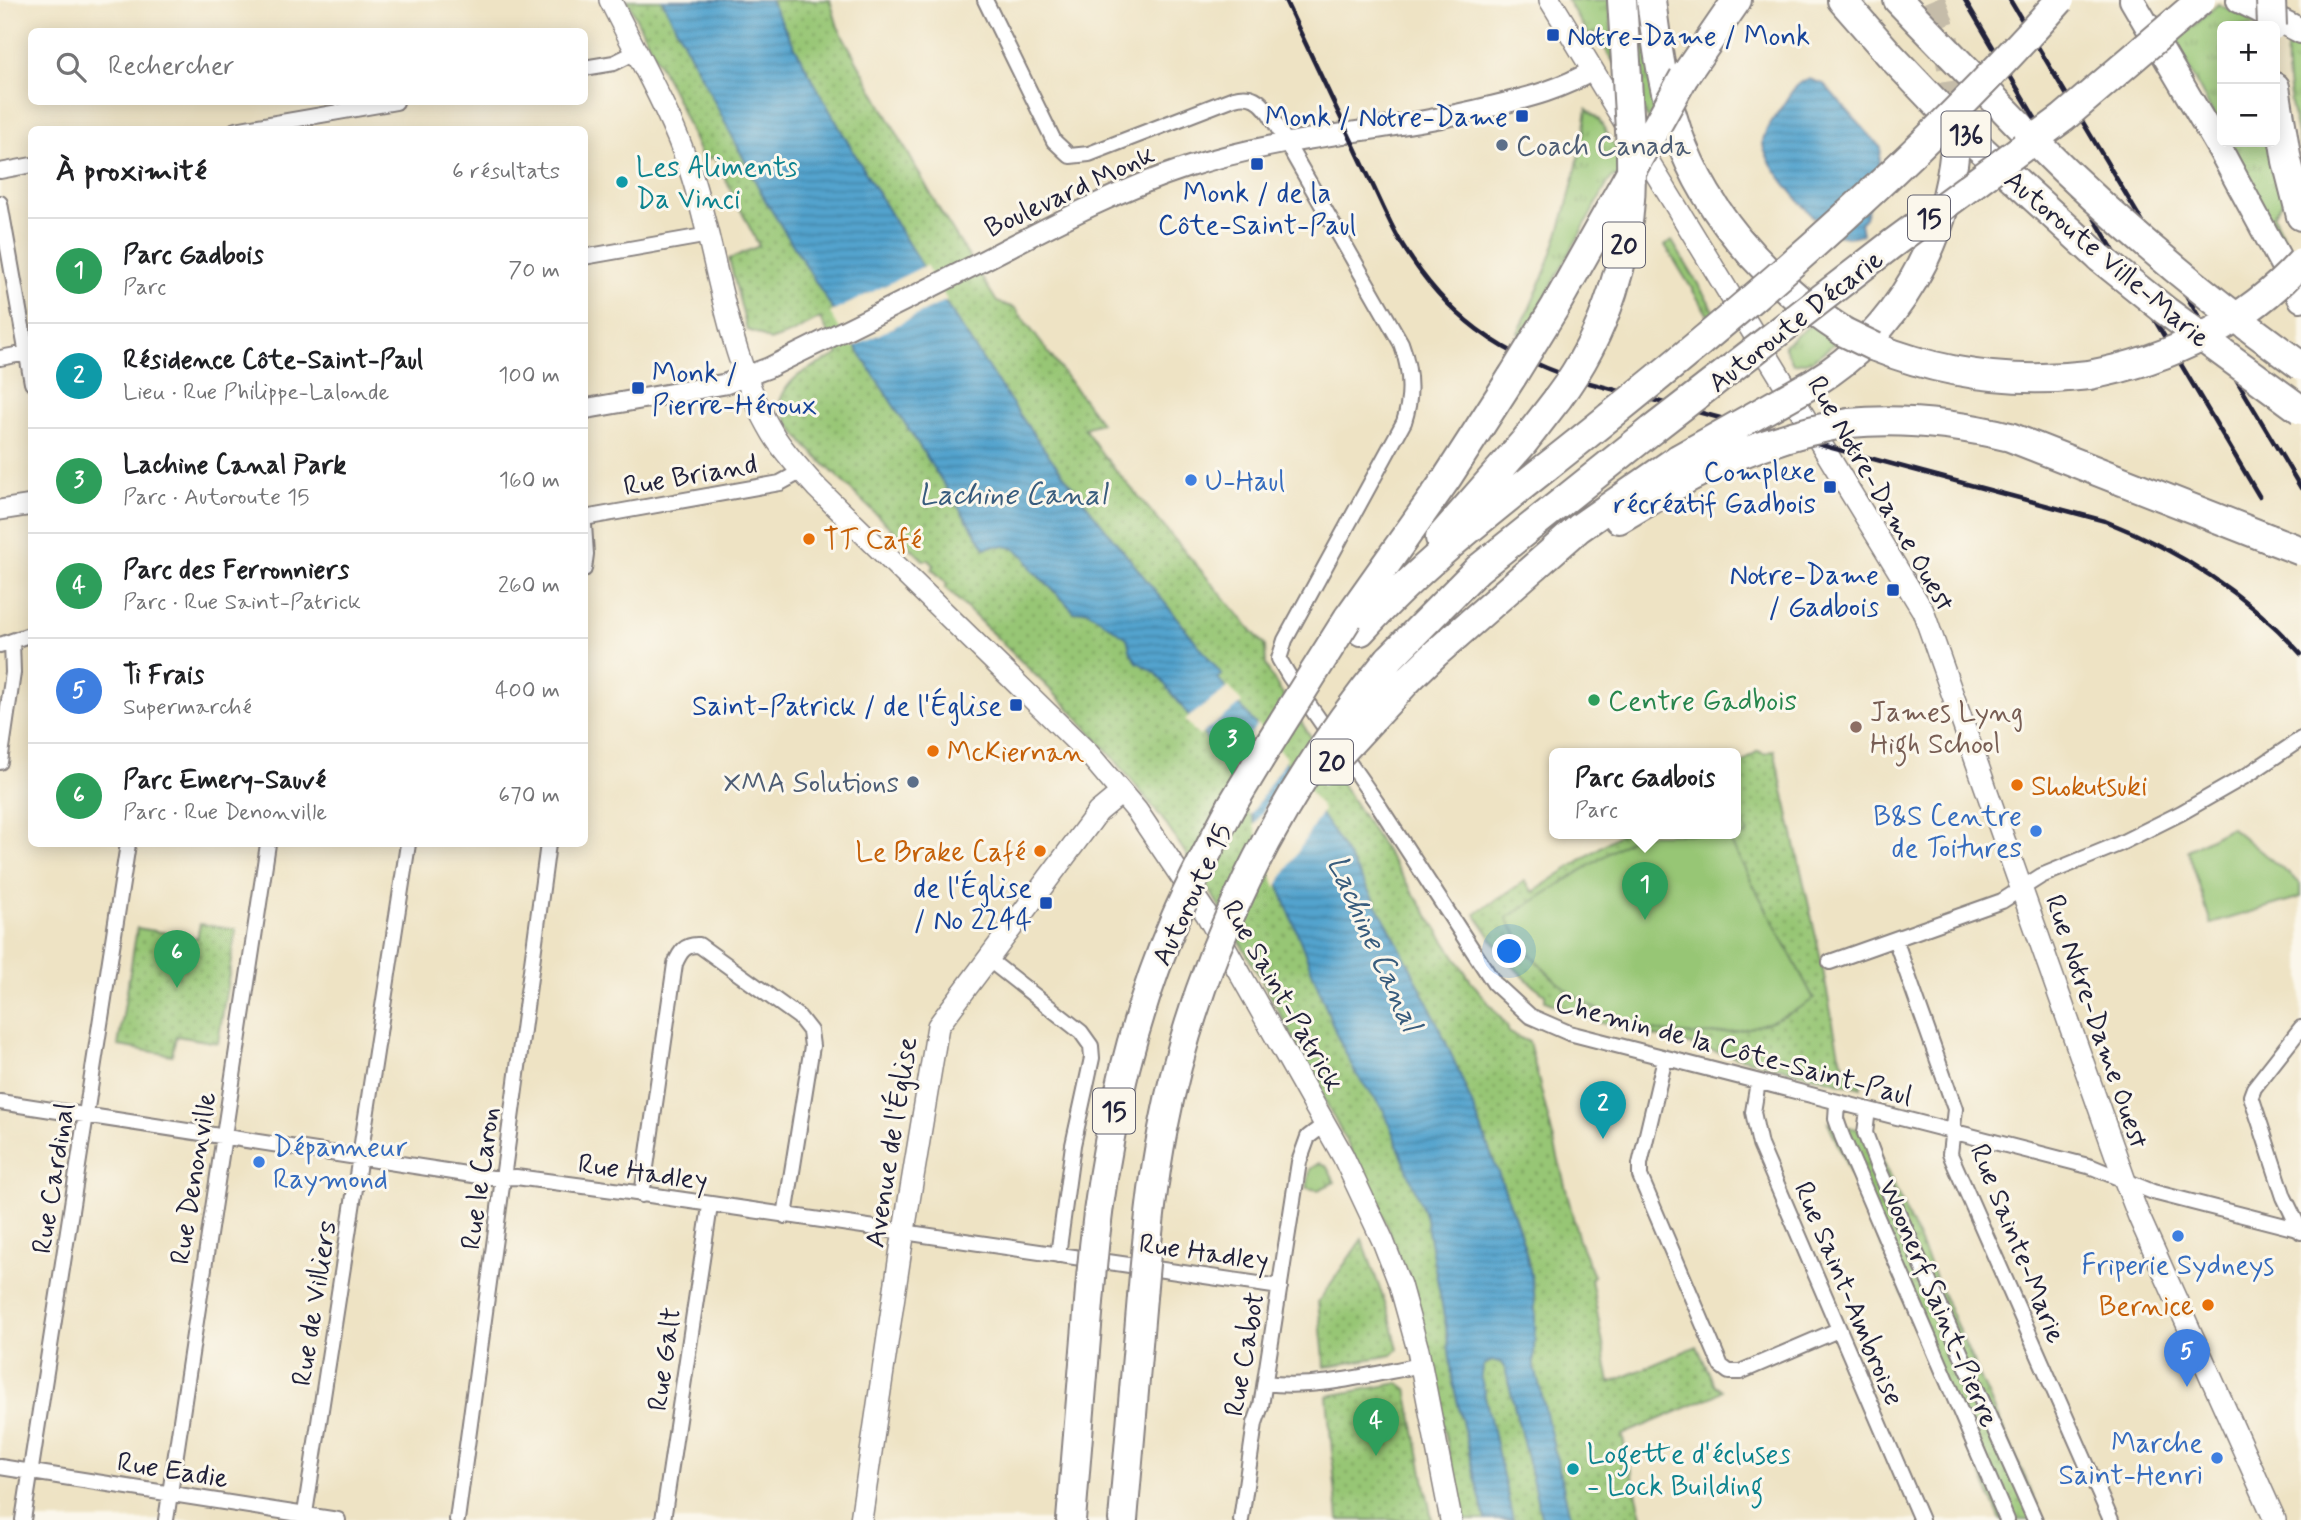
<!DOCTYPE html>
<html lang="fr">
<meta charset="utf-8">
<style>
body{margin:0;font-family:Mynerve,sans-serif;background:#f6f6f6;color:#202124}
.controls{position:absolute;right:21px;top:21px;display:grid;overflow:hidden;border-radius:10px;box-shadow:0 4px 18px #0003}
.controls button{width:63px;height:63px;display:grid;place-items:center;padding:0;border:0;border-bottom:2px solid #e0e0e0;background:#fff;color:#202124;font:35px sans-serif}
.you{position:absolute;left:1510px;top:952px;width:24px;height:24px;margin:-18px;border:5px solid #fff;border-radius:50%;background:#1a73e8;box-shadow:0 0 0 10px #1a73e833}
.badge{display:grid;place-items:center;width:46px;height:46px;border-radius:50%;background:#1f6fb2;color:#fff;font-size:23px;font-weight:700}
.pin{position:absolute;translate:-50% -58px;filter:drop-shadow(0 2px 4px #0008)}
.pin::after{content:'';position:absolute;top:37px;width:24px;height:21px;background:inherit;clip-path:polygon(0 0,100% 0,50% 100%)}
.popup{position:absolute;left:1549px;top:748px;width:192px;height:91px;box-sizing:border-box;display:grid;place-content:center;border-radius:10px;background:#fff;filter:drop-shadow(0 2px 5px #0005);font-size:23px;white-space:nowrap;color:#757577}
.popup b{font-size:26px;color:#202124}
.popup::after{content:'';position:absolute;left:50%;top:100%;margin-left:-14px;border:14px solid transparent;border-top-color:#fff}
.list{margin:0;padding:0;list-style:none}
h2{display:flex;justify-content:space-between;align-items:center;height:91px;margin:0;padding:0 28px;font-size:30px}
h2 small{font-size:23px;font-weight:400;color:#757577}
.list li{display:grid;grid-template-columns:46px 1fr auto;gap:21px;align-items:center;box-sizing:border-box;height:105px;padding:0 28px;border-top:2px solid #e0e0e0}
.list b{display:block;font-size:26px;white-space:nowrap}
.list p{margin:0;font-size:23px;white-space:nowrap;color:#757577}
.list em{font-size:23px;font-style:normal;color:#757577}
.icon{flex:none;width:38px;height:38px;fill:none;stroke:currentColor;stroke-width:2;stroke-linecap:round;stroke-linejoin:round}
.map{position:relative;flex:none;width:2301px;height:1520px;overflow:hidden}
.search{position:absolute;background:#fff;box-shadow:0 4px 18px #0003;left:28px;top:28px;width:560px;height:77px;display:flex;align-items:center;gap:18px;box-sizing:border-box;padding:0 24px;border-radius:10px;color:#757577;font-size:26px}
.panel{position:absolute;background:#fff;box-shadow:0 4px 18px #0003;left:28px;top:126px;width:560px;height:721px;border-radius:10px}
.map>svg:first-child{display:block}
.grass{fill:url(#grass-tufts);stroke:#5c7458;stroke-width:2}
.park{fill:url(#park-dots);stroke:#5c7458;stroke-width:2}
.garden{fill:#97c674;stroke:#5c7458;stroke-width:2}
.water{fill:url(#water-rules);stroke:#3a6284;stroke-width:2}
.pier{fill:#eee3c4}
.lines{fill:none;stroke-linecap:round;stroke-linejoin:round}
.motorway-tunnel{stroke:#c5bca9;stroke-width:28;stroke-dasharray:28 14;stroke-linecap:butt}
.minor-casing{stroke:#888280;stroke-width:18}
.tertiary-casing{stroke:#888280;stroke-width:23}
.secondary-casing{stroke:#888280;stroke-width:24}
.trunk-casing{stroke:#888280;stroke-width:28}
.motorway-casing{stroke:#888280;stroke-width:32}
.minor{stroke:#fff;stroke-width:14}
.tertiary{stroke:#fff;stroke-width:19}
.secondary{stroke:#fff;stroke-width:21}
.trunk{stroke:#fff;stroke-width:24}
.motorway{stroke:#fff;stroke-width:28}
.rail{stroke:#22223b;stroke-width:4.5}
.motorway-bridge-casing{stroke:#888280;stroke-width:32;stroke-linecap:butt}
.motorway-bridge{stroke:#fff;stroke-width:28}
.transit-dot{fill:#1a4fb4;stroke:#fbf7ec;stroke-width:2.5}
.service-dot{fill:#5c6f8a;stroke:#fbf7ec;stroke-width:2.5}
.culture-dot{fill:#0f9aa8;stroke:#fbf7ec;stroke-width:2.5}
.shop-dot{fill:#3f7fe0;stroke:#fbf7ec;stroke-width:2.5}
.food-dot{fill:#e8710a;stroke:#fbf7ec;stroke-width:2.5}
.leisure-dot{fill:#2e9e5b;stroke:#fbf7ec;stroke-width:2.5}
.education-dot{fill:#8d6e63;stroke:#fbf7ec;stroke-width:2.5}
.labels{text-anchor:middle;stroke-width:6;stroke-linejoin:round;paint-order:stroke}
.shield{fill:#fbf7ec;stroke:#636270;stroke-width:2}
.shield-label{font-size:26px;font-weight:bold;fill:#22223b}
.transit-label{font-size:28px;fill:#164399;stroke:#fbf7ec;text-anchor:end}
.service-label{font-size:28px;fill:#4e5e75;stroke:#fbf7ec;text-anchor:start}
.culture-label{font-size:28px;fill:#0d838f;stroke:#fbf7ec;text-anchor:start}
.street-label{font-size:28px;fill:#22223b;stroke:#fbf7ec}
.shop-label{font-size:28px;fill:#366cbe;stroke:#fbf7ec;text-anchor:start}
.food-label{font-size:28px;fill:#c56008;stroke:#fbf7ec;text-anchor:start}
.leisure-label{font-size:28px;fill:#27864d;stroke:#fbf7ec;text-anchor:start}
.education-label{font-size:28px;fill:#785e54;stroke:#fbf7ec;text-anchor:start}
.water-label{font-size:30px;font-style:italic;fill:#385c7d;stroke:#fbf7ec}
</style>
<div class="map">
<svg width="2301" height="1520" viewBox="0 0 2301 1520">
<defs>
<pattern id="grass-tufts" width="24" height="20" patternUnits="userSpaceOnUse" patternTransform="scale(1.75)"><rect width="24" height="20" fill="#97c674"/><path d="M3 7l-1-3M5 7V3M7 7l1-3M15 17l-1-3M17 17v-4M19 17l1-3" fill="none" stroke="#7ba060"/></pattern>
<pattern id="park-dots" width="8" height="8" patternUnits="userSpaceOnUse" patternTransform="scale(1.75)"><rect width="8" height="8" fill="#97c674"/><path d="M2 2h.1M6 6h.1" fill="none" stroke="#7ba060" stroke-width="1.8" stroke-linecap="round"/></pattern>
<pattern id="water-rules" width="6" height="5" patternUnits="userSpaceOnUse" patternTransform="scale(1.75)"><rect width="6" height="5" fill="#53a3cd"/><path d="M0 2.5h6" fill="none" stroke="#4484a8"/></pattern>
</defs>
<rect width="100%" height="100%" fill="#fbf7ec"/>
<filter id="ink" filterUnits="userSpaceOnUse"><feTurbulence type="fractalNoise" baseFrequency=".0143" numOctaves="2"/><feDisplacementMap in="SourceGraphic" scale="14" xChannelSelector="R" yChannelSelector="G"/><feConvolveMatrix kernelMatrix="1 2 1 2 8 2 1 2 1" color-interpolation-filters="sRGB"/></filter>
<filter id="wash" filterUnits="userSpaceOnUse"><feTurbulence type="fractalNoise" baseFrequency=".00686" numOctaves="4" result="noise"/><feDisplacementMap in="SourceGraphic" scale="28" xChannelSelector="R" yChannelSelector="G"/><feGaussianBlur stdDeviation="1.57" result="paint"/><feColorMatrix in="noise" values="0 0 0 0 0 0 0 0 0 0 0 0 0 0 0 0 0 1.4 0 .05"/><feComposite in="paint" operator="in"/></filter>
<g filter="url(#wash)">
<rect width="100%" height="100%" fill="#eee3c4"/>
<path class="grass" d="M1567 0H1609L1614 63 1595 32 1589 36Z
M1628 0H1640L1658 106 1649 121 1640 106 1643 103 1639 96Z
M2218 4 2259 24V26H2222V131L2175 43Z
M2289 38 2301 44V154C2295 124 2281 65 2289 38Z
M1587 109 1599 120 1643 193 1614 176 1609 181 1524 336 1518 333C1553 262 1576 188 1587 109Z
M2228 142H2270L2284 200 2273 215 2290 251 2297 246 2298 248 2288 259Z
M1672 241 1715 312 1709 317 1665 245Z
M1813 323 1840 339 1813 360 1793 364 1784 345Z
M1319 1163 1326 1165 1335 1182 1318 1190 1307 1188 1310 1169Z"/>
<path class="park" d="M627 0H830L838 27 939 209 997 302 1015 308 1101 423 1084 428 1103 455 1265 646 1266 665 1271 676 1471 981 1507 1026 1509 1033 1529 1042 1579 1241 1594 1276 1591 1279 1610 1383 1697 1346 1714 1384 1722 1390 1714 1396 1622 1435 1643 1520H1461L1433 1368 1408 1278 1374 1195 1267 989 1205 882 1161 817 1112 756 1067 706 945 587 947 584 932 569 934 566 929 560H923L806 446 789 424 780 401C791 371 814 368 839 354L820 318 792 333 770 341 759 334 747 330 729 259 759 246 714 157 703 160 677 100Z
M1774 750 1820 955 1839 1054 1851 1078 1861 1084V1088L1590 1020 1545 1001V994C1511 970 1498 948 1475 914L1525 881 1533 892 1620 834H1736V768L1758 751 1765 754Z
M200 924 236 929 218 1043 176 1036 172 1055 118 1046 137 928 197 938Z
M1828 1122 1870 1132 2044 1520H2001Z
M1362 1239 1390 1317 1398 1349 1392 1355 1325 1367 1318 1302Z
M1399 1383 1407 1389 1432 1520H1338L1327 1396Z"/>
<path class="garden" d="M1736 812 1748 833 1731 843 1814 999C1706 1070 1567 1031 1507 918L1639 834H1736Z
M2231 827 2301 884V897L2211 924 2188 850Z"/>
<path class="water" d="M662 0H770C848 149 935 294 1032 432 1091 515 1159 593 1222 675L1218 678C1242 709 1268 738 1291 770 1374 887 1442 1018 1491 1154 1507 1196 1526 1240 1533 1285 1538 1314 1533 1341 1534 1370L1537 1375 1571 1520H1542L1505 1368 1500 1362 1492 1361 1484 1365 1481 1378 1513 1520H1485L1453 1383 1446 1327 1425 1215 1384 1111 1356 1074 1337 1036 1242 790 1229 768 1156 673 1137 662 1131 653 1127 638 1086 610 1074 612C1062 597 1048 586 1034 572 1029 567 1028 559 1022 554 1012 545 997 544 985 548L859 352 765 200Z
M1809 79 1824 84 1881 148 1879 170 1865 218 1860 223 1862 234C1851 238 1841 238 1831 232 1814 222 1763 162 1763 143 1763 130 1776 116 1783 105 1790 94 1795 83 1809 79Z"/>
<path class="pier" d="M926 265 947 300 852 348 830 313Z
M1229 687 1242 703 1199 736 1185 720Z
M1257 724 1286 758 1250 816 1239 791 1227 772Z
M1291 764 1323 810 1276 888 1254 826Z"/>
</g>
<g filter="url(#ink)">
<g class="lines">
<path class="motorway-tunnel" d="M1931 0C1948 40 1957 84 1956 128"/>
<defs>
<path id="minor" d="M985 0 1054 141 1070 156 1089 154 1234 98C1251 93 1260 100 1270 114L1401 343C1411 370 1413 395 1404 422L1285 640 1279 659 1289 676 1379 806 1494 983 1530 1016 1569 1033 2092 1167 2153 1192 2301 1230
M584 68 614 63 636 52
M235 130 396 102
M0 171 32 165
M0 203 32 383
M584 257 709 235
M0 358 32 352
M584 518 780 483 802 471
M584 525 586 554 584 569
M0 645 32 634
M0 762 13 673 12 641
M1895 939 1955 1109 1950 1154 2111 1520
M988 959 1081 1032 1091 1046 1092 1058 1073 1145 1058 1255
M1830 962 2002 901 2041 876 2119 844 2181 813 2249 774 2301 739
M2301 1028 2254 1088 2251 1096 2284 1197 2301 1232
M1665 1058 1640 1164V1176L1721 1366 1729 1372H1740L1838 1330
M1758 1082 1753 1112 1760 1145 1921 1520
M0 1102 492 1178 516 1177 629 1192 1280 1287
M1837 1103 1836 1119 1842 1136 2007 1520
M1868 1110 1865 1133 1877 1165 2035 1520
M642 1195 675 964C680 952 685 944 699 945L799 1017 810 1031 812 1046 785 1216
M1265 1383C1316 1390 1372 1374 1422 1365
M0 1467 338 1520
M23 1520 128 844
M166 1520 268 844
M304 1520 408 844
M457 1520 548 844
M663 1520 710 1206
M1241 1520 1255 1423 1261 1406 1299 1162 1308 1137 1325 1124"/>
<path id="tertiary" d="M584 409 725 384 768 368C835 335 901 303 967 269 1039 232 1111 192 1188 167 1286 135 1390 132 1489 107 1526 98 1561 90 1593 70
M0 510 32 505"/>
<path id="secondary" d="M610 0C637 55 670 111 690 170 719 257 725 354 773 434 785 454 802 471 817 488L1088 753 1137 811 1207 915 1343 1156 1383 1241 1400 1285 1418 1350 1451 1520
M1550 0 1923 611 2125 1181 2139 1217 2275 1520
M861 1520 900 1255 938 1026 1098 812 1121 793"/>
<path id="trunk" d="M2132 0 2222 153 2301 299
M2239 0 2301 31"/>
<path id="motorway" d="M1622 0 1627 77
M1651 0C1656 38 1661 78 1672 115 1698 207 1765 281 1844 332
M1842 0 1891 56 1969 138 2100 258
M1898 0 2028 134
M1684 77 1737 0
M2275 87 2287 161 2301 216
M1875 347C1945 375 2014 384 2089 375
M1815 382C1897 332 1946 242 1955 148
M1849 423C1904 418 1956 424 2010 437L2270 539
M1619 519 1690 477
M1440 538 1524 442 1558 398
M1348 618 1447 478 1512 377
M1361 631C1434 550 1525 486 1609 417
M1389 659 1478 569 1652 430
M1409 679 1436 653 1579 528 1678 459
M1232 805 1259 760
M1071 1520 1090 1290
M1123 1520 1142 1297"/>
</defs>
<use href="#minor" class="minor-casing"/>
<use href="#tertiary" class="tertiary-casing"/>
<use href="#secondary" class="secondary-casing"/>
<use href="#trunk" class="trunk-casing"/>
<use href="#motorway" class="motorway-casing"/>
<use href="#minor" class="minor"/>
<use href="#tertiary" class="tertiary"/>
<use href="#secondary" class="secondary"/>
<use href="#trunk" class="trunk"/>
<use href="#motorway" class="motorway"/>
<path class="rail" d="M1285 0C1312 56 1338 113 1365 169 1377 193 1387 218 1400 241 1445 316 1500 355 1582 381L2105 521C2181 551 2246 593 2301 654
M1965 0 2259 496
M2010 0 2301 488"/>
<defs>
<path id="motorway-bridge" d="M2271 0 2272 26
M2028 134C2112 219 2204 296 2301 366
M2100 258 2166 311 2301 410
M1844 332 1875 347
M2089 375C2169 360 2246 323 2301 262
M1512 377 1555 307 1684 77
M1558 398C1606 334 1631 254 1631 173 1632 141 1628 109 1627 77
M1609 417C1769 289 1924 153 2060 0
M1652 430 1892 244 2063 118 2201 0
M1678 459 1815 382
M1690 477C1741 451 1792 432 1849 423
M2270 539 2301 551
M1259 760 1348 618
M1324 771 1409 679
M1090 1290C1100 1163 1124 1037 1175 919 1192 880 1212 843 1232 805
M1142 1297C1147 1241 1152 1184 1163 1129 1196 956 1278 794 1389 659"/>
</defs>
<use href="#motorway-bridge" class="motorway-bridge-casing"/>
<use href="#motorway-bridge" class="motorway-bridge"/>
</g>
</g>
<g class="transit-dot">
<rect x="1546" y="28" width="14" height="14" rx="3.5"/>
<rect x="1515" y="109" width="14" height="14" rx="3.5"/>
<rect x="1250" y="157" width="14" height="14" rx="3.5"/>
<rect x="631" y="381" width="14" height="14" rx="3.5"/>
<rect x="1823" y="480" width="14" height="14" rx="3.5"/>
<rect x="1886" y="583" width="14" height="14" rx="3.5"/>
<rect x="1009" y="698" width="14" height="14" rx="3.5"/>
<rect x="1039" y="896" width="14" height="14" rx="3.5"/>
</g>
<g class="service-dot">
<circle cx="1502" cy="145" r="7"/>
<circle cx="913" cy="782" r="7"/>
</g>
<g class="culture-dot">
<circle cx="622" cy="182" r="7"/>
<circle cx="1573" cy="1469" r="7"/>
</g>
<g class="shop-dot">
<circle cx="1191" cy="480" r="7"/>
<circle cx="2036" cy="831" r="7"/>
<circle cx="259" cy="1162" r="7"/>
<circle cx="2178" cy="1236" r="7"/>
<circle cx="2217" cy="1458" r="7"/>
</g>
<g class="food-dot">
<circle cx="809" cy="539" r="7"/>
<circle cx="933" cy="751" r="7"/>
<circle cx="2017" cy="785" r="7"/>
<circle cx="1040" cy="851" r="7"/>
<circle cx="2208" cy="1305" r="7"/>
</g>
<circle class="leisure-dot" cx="1594" cy="700" r="7"/>
<circle class="education-dot" cx="1856" cy="727" r="7"/>
<g class="labels">
<g class="shield">
<rect x="1941.5" y="111.5" width="49" height="45" rx="5"/>
<rect x="1908" y="195.5" width="42" height="45" rx="5"/>
<rect x="1603" y="222.5" width="42" height="45" rx="5"/>
<rect x="1311" y="739.5" width="42" height="45" rx="5"/>
<rect x="1093" y="1088.5" width="42" height="45" rx="5"/>
</g>
<g class="shield-label">
<text x="1966" y="143">136</text>
<text x="1929" y="227">15</text>
<text x="1624" y="254">20</text>
<text x="1332" y="771">20</text>
<text x="1114" y="1120">15</text>
</g>
<g class="transit-label">
<text x="1567" y="45" text-anchor="start">Notre-Dame / Monk</text>
<text x="1508" y="126">Monk / Notre-Dame</text>
<text x="1257" y="202" text-anchor="middle">Monk / de la<tspan x="1257" dy="32">Côte-Saint-Paul</tspan></text>
<text x="652" y="382" text-anchor="start">Monk /<tspan x="652" dy="32">Pierre-Héroux</tspan></text>
<text x="1816" y="481">Complexe<tspan x="1816" dy="32">récréatif Gadbois</tspan></text>
<text x="1879" y="584">Notre-Dame<tspan x="1879" dy="32">/ Gadbois</tspan></text>
<text x="1002" y="715">Saint-Patrick / de l'Église</text>
<text x="1032" y="897">de l'Église<tspan x="1032" dy="32">/ No 2244</tspan></text>
</g>
<g class="service-label">
<text x="1516" y="155">Coach Canada</text>
<text x="899" y="792" text-anchor="end">XMA Solutions</text>
</g>
<g class="culture-label">
<text x="636" y="176">Les Aliments<tspan x="636" dy="32">Da Vinci</tspan></text>
<text x="1587" y="1463">Logette d'écluses<tspan x="1587" dy="32">- Lock Building</tspan></text>
</g>
<g class="street-label">
<text transform="translate(1069 190) rotate(-25)" y="10">Boulevard Monk</text>
<text transform="translate(2108 258) rotate(40)" y="10">Autoroute Ville-Marie</text>
<text transform="translate(1795 320) rotate(-38)" y="10">Autoroute Décarie</text>
<text transform="translate(690 474) rotate(-10)" y="10">Rue Briand</text>
<text transform="translate(1882 493) rotate(60)" y="10">Rue Notre-Dame Ouest</text>
<text transform="translate(1191 894) rotate(-65)" y="10">Autoroute 15</text>
<text transform="translate(1284 995) rotate(60)" y="10">Rue Saint-Patrick</text>
<text transform="translate(2098 1021) rotate(71)" y="10">Rue Notre-Dame Ouest</text>
<text transform="translate(1734 1048) rotate(15)" y="10">Chemin de la Côte-Saint-Paul</text>
<text transform="translate(890 1142) rotate(-81)" y="10">Avenue de l'Église</text>
<text transform="translate(643 1171) rotate(8)" y="10">Rue Hadley</text>
<text transform="translate(52 1178) rotate(-81)" y="10">Rue Cardinal</text>
<text transform="translate(192 1178) rotate(-81)" y="10">Rue Denonville</text>
<text transform="translate(479 1178) rotate(-82)" y="10">Rue le Caron</text>
<text transform="translate(2019 1243) rotate(68)" y="10">Rue Sainte-Marie</text>
<text transform="translate(1204 1251) rotate(8)" y="10">Rue Hadley</text>
<text transform="translate(1850 1293) rotate(67)" y="10">Rue Saint-Ambroise</text>
<text transform="translate(313 1303) rotate(-81)" y="10">Rue de Villiers</text>
<text transform="translate(1940 1303) rotate(67)" y="10">Woonerf Saint-Pierre</text>
<text transform="translate(1243 1354) rotate(-80)" y="10">Rue Cabot</text>
<text transform="translate(663 1359) rotate(-82)" y="10">Rue Galt</text>
<text transform="translate(173 1469) rotate(9)" y="10">Rue Eadie</text>
</g>
<g class="shop-label">
<text x="1205" y="490">U-Haul</text>
<text x="2022" y="825" text-anchor="end">B&amp;S Centre<tspan x="2022" dy="32">de Toitures</tspan></text>
<text x="273" y="1156">Dépanneur<tspan x="273" dy="32">Raymond</tspan></text>
<text x="2178" y="1274" text-anchor="middle">Friperie Sydneys</text>
<text x="2203" y="1452" text-anchor="end">Marche<tspan x="2203" dy="32">Saint-Henri</tspan></text>
</g>
<g class="food-label">
<text x="823" y="549">TT Café</text>
<text x="947" y="761">McKiernan</text>
<text x="2031" y="795">Shokutsuki</text>
<text x="1026" y="861" text-anchor="end">Le Brake Café</text>
<text x="2194" y="1315" text-anchor="end">Bernice</text>
</g>
<g class="leisure-label">
<text x="1608" y="710">Centre Gadbois</text>
</g>
<g class="education-label">
<text x="1870" y="721">James Lyng<tspan x="1870" dy="32">High School</tspan></text>
</g>
<g class="water-label">
<text x="1013" y="504">Lachine Canal</text>
<text transform="translate(1375 943) rotate(66)" y="10">Lachine Canal</text>
</g>
</g>
</svg>
<div class="controls">
<button>+</button>
<button>−</button>
</div>
<div class="you"></div>
<div class="pin badge" style="left:1645px;top:920px;background:#2e9e5b">1</div>
<div class="popup"><b>Parc Gadbois</b>Parc</div>
<div class="pin badge" style="left:1603px;top:1139px;background:#0f9aa8">2</div>
<div class="pin badge" style="left:1232px;top:775px;background:#2e9e5b">3</div>
<div class="pin badge" style="left:1376px;top:1456px;background:#2e9e5b">4</div>
<div class="pin badge" style="left:2187px;top:1387px;background:#3f7fe0">5</div>
<div class="pin badge" style="left:177px;top:988px;background:#2e9e5b">6</div>
<div class="search"><svg class="icon" aria-label="search" viewBox="0 0 24 24"><circle cx="10" cy="10" r="6"/><path d="M15 15l6 6"/></svg>Rechercher</div>
<section class="panel">
<h2>À proximité<small>6 résultats</small></h2>
<ul class="list">
<li><span class="badge" style="background:#2e9e5b">1</span><div><b>Parc Gadbois</b><p>Parc</p></div><em>70 m</em></li>
<li><span class="badge" style="background:#0f9aa8">2</span><div><b>Résidence Côte-Saint-Paul</b><p>Lieu · Rue Philippe-Lalonde</p></div><em>100 m</em></li>
<li><span class="badge" style="background:#2e9e5b">3</span><div><b>Lachine Canal Park</b><p>Parc · Autoroute 15</p></div><em>160 m</em></li>
<li><span class="badge" style="background:#2e9e5b">4</span><div><b>Parc des Ferronniers</b><p>Parc · Rue Saint-Patrick</p></div><em>260 m</em></li>
<li><span class="badge" style="background:#3f7fe0">5</span><div><b>Ti Frais</b><p>Supermarché</p></div><em>400 m</em></li>
<li><span class="badge" style="background:#2e9e5b">6</span><div><b>Parc Emery-Sauvé</b><p>Parc · Rue Denonville</p></div><em>670 m</em></li>
</ul>
</section>
</div>
